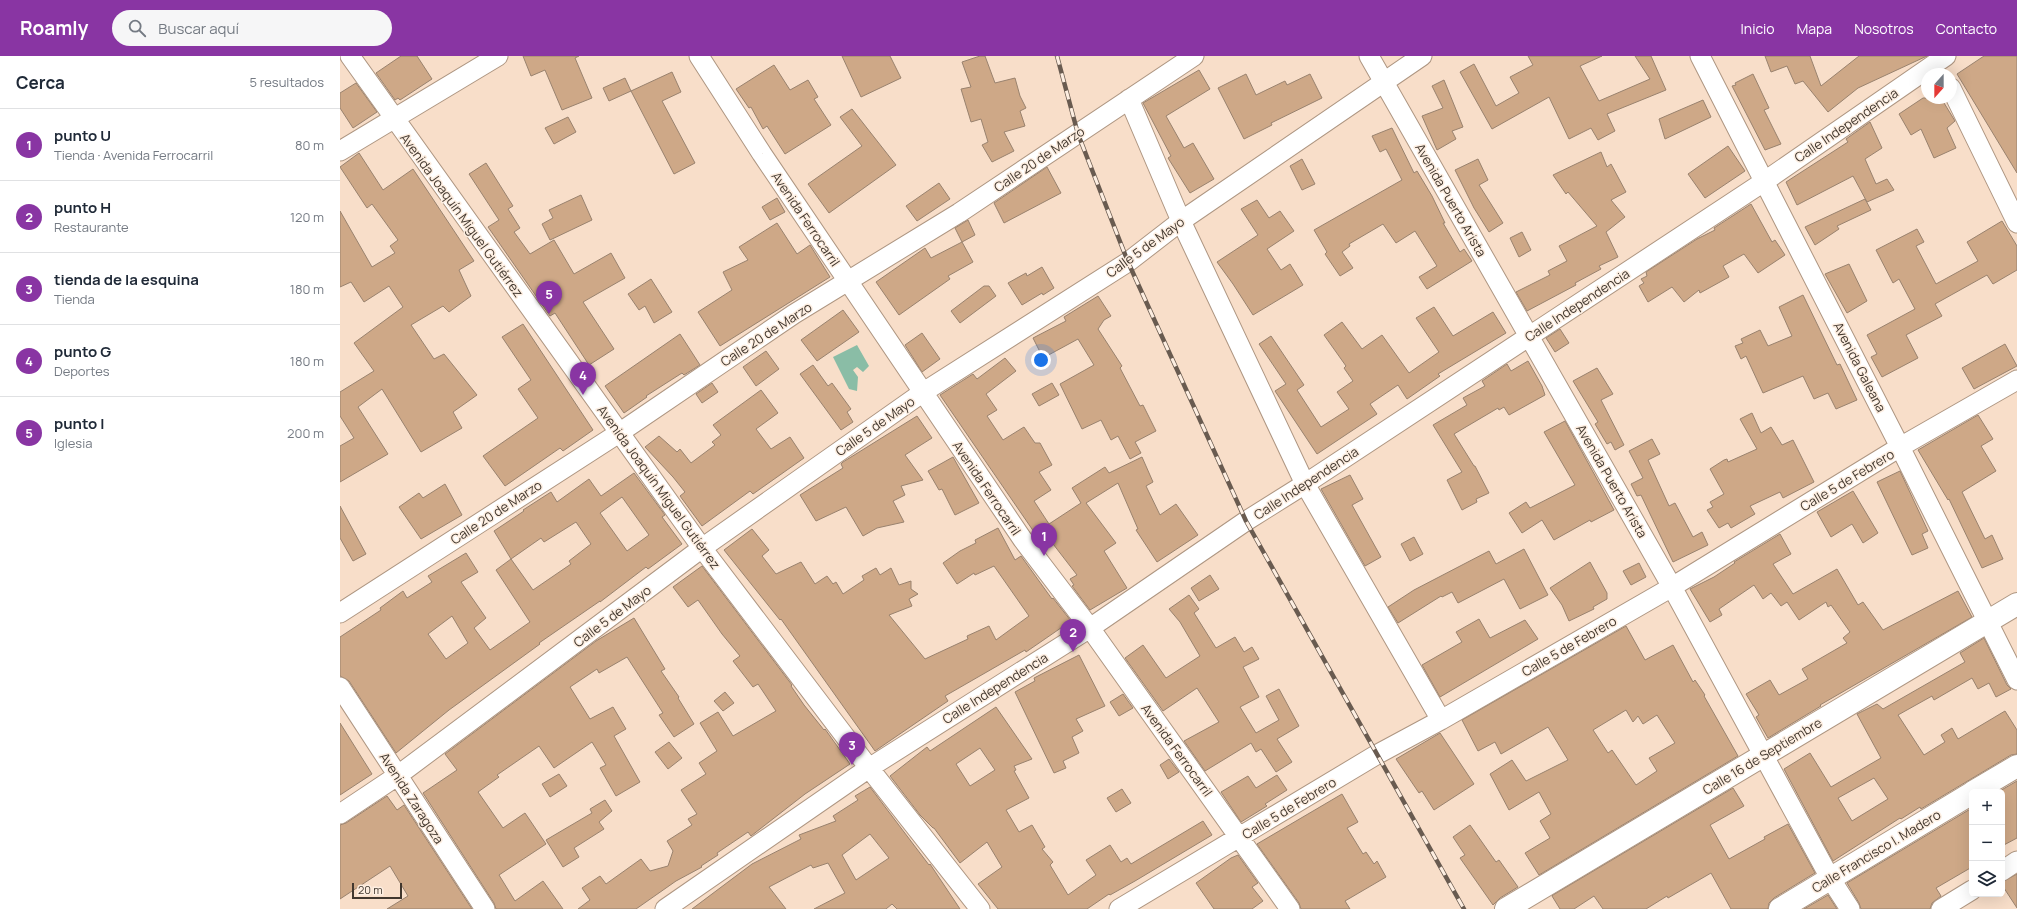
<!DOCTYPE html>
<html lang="es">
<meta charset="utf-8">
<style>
body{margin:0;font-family:Manrope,sans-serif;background:#f6f6f7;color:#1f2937}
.controls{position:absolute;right:12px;bottom:12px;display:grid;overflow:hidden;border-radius:6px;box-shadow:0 4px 16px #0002}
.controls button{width:36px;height:36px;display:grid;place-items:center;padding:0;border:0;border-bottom:1px solid #e0e1e3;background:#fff;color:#1f2937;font:20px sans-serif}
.compass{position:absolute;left:1581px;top:12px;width:36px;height:36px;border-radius:50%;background:#fff;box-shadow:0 4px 16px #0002;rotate:201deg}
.scale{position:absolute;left:12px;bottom:10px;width:50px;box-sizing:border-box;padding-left:4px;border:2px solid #41372e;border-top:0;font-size:11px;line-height:14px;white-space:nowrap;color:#41372e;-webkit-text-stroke:3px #fdeee1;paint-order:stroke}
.you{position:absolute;left:701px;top:304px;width:14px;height:14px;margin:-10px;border:3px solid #fff;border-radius:50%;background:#1a73e8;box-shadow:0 0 0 6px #1a73e833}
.badge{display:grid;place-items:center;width:26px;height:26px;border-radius:50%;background:#8935a3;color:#fff;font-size:13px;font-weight:700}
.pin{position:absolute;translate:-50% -33px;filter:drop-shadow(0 1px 2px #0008)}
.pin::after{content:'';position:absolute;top:21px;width:14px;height:12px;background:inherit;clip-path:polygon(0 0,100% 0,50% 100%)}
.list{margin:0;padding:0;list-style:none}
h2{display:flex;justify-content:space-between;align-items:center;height:52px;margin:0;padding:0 16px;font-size:17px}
h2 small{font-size:13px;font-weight:400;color:#747a83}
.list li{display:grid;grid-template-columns:26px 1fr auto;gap:12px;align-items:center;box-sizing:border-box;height:72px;padding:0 16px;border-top:1px solid #e0e1e3}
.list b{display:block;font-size:15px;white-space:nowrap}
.list p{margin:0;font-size:13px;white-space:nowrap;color:#747a83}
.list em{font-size:13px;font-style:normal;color:#747a83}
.icon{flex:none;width:22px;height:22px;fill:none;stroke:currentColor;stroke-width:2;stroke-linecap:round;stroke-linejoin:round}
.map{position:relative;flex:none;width:1677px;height:853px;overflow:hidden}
header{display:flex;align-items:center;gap:24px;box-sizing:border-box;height:56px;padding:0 20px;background:#8935a3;color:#fff}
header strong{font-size:19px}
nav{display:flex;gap:22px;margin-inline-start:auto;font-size:14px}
.search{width:280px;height:36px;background:#f6f6f7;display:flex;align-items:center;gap:10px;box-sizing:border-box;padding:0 14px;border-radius:22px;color:#747a83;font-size:15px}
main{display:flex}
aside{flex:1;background:#fff}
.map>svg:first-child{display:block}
.forest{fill:#8abda6}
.building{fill:#cea887;stroke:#99826e;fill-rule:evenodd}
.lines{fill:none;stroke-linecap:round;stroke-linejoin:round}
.minor-casing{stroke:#ae9682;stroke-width:21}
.major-casing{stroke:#ae9682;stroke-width:24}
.minor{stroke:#fff;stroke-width:19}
.major{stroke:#fff;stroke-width:22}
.rail-casing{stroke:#695b50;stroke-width:4.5}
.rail{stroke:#fdeee1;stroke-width:3;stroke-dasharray:9;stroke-linecap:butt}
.labels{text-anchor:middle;stroke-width:3;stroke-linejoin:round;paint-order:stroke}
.street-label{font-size:13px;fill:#41372e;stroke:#fdeee1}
</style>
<header>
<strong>Roamly</strong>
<div class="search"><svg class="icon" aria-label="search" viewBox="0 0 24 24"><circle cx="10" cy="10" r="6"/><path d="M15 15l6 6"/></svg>Buscar aquí</div>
<nav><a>Inicio</a><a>Mapa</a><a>Nosotros</a><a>Contacto</a></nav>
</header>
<main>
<aside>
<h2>Cerca<small>5 resultados</small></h2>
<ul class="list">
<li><span class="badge">1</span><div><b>punto U</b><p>Tienda · Avenida Ferrocarril</p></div><em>80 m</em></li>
<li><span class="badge">2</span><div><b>punto H</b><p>Restaurante</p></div><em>120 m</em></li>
<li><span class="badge">3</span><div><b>tienda de la esquina</b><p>Tienda</p></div><em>180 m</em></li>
<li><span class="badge">4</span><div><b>punto G</b><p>Deportes</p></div><em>180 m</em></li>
<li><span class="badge">5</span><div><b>punto I</b><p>Iglesia</p></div><em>200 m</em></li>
</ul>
</aside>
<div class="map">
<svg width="1677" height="853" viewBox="0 0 1677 853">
<rect width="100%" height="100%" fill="#f8dec9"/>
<path class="forest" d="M517 289 529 310 523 316 517 311 513 314 518 321 517 335 509 333 493 301Z"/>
<path class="building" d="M61 0H77L92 23 60 44 58 42 55 44 36 17Z
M183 0H239L235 2 252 42 222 54 205 14 191 20Z
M502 0H550L561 22 521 41Z
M640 0H645L655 27 675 22 680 40 686 52 680 55 685 70 664 76 674 95 652 106 642 89 648 86 641 63 631 66 621 33 631 31 622 6Z
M1188 0H1262L1240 10 1259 45 1310 23 1295 0H1311L1326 34 1267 58 1275 75 1258 84 1251 72 1229 83 1209 41 1152 73 1120 16 1134 8 1156 50 1179 37 1170 21 1193 9Z
M1425 0H1470L1481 30 1519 0H1587L1518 32 1488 56 1463 25 1455 28 1447 10 1431 16Z
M1644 0H1677V117L1617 18Z
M434 9 450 34 468 24 478 41 474 43 491 69 445 98 427 70 423 73 411 51 409 52 396 33Z
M859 14 870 33 826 60 844 92 853 87 874 123 850 137 828 102 831 100 803 47Z
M332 16 341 36 322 45 355 107 334 118 291 35Z
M906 18 916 39 945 25 947 29 970 18 982 42 931 67 932 69 904 83 878 32Z
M1413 18 1429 52 1424 54 1441 88 1425 94 1392 30 1396 29 1395 27Z
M285 22 291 35 269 45 263 32Z
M1104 24 1123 71 1112 75 1116 83 1097 94 1082 60 1103 52 1092 30Z
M16 27 37 56 13 72 0 52V37Z
M1583 42H1601L1615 65 1607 72 1616 92 1594 102 1581 73 1571 79 1559 58Z
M1363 44 1371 61 1325 83 1319 63Z
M512 53 556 109 489 157 468 128 522 90 500 61Z
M228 61 236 76 214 88 205 72Z
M1530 66 1542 92 1525 103 1536 128 1547 123 1554 134 1527 146 1513 120 1457 149 1446 126 1508 86 1506 83Z
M1052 72 1074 117 1077 115 1092 140 1105 167H1103L1120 196 1124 193 1132 205 1087 233 1079 221 1097 210 1075 175 1056 187 1043 168 1009 188 1010 190 1002 196 1013 212 1000 220 985 198 987 196 974 174 1062 124 1046 93 1040 96 1032 80Z
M1388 90 1405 115 1365 142 1348 118Z
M1261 96 1267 111 1271 108 1286 136 1271 144 1285 161 1266 176 1278 201 1259 210 1261 213 1235 227 1236 229 1187 255 1176 236 1210 219 1208 215 1227 205 1219 190 1257 170 1228 136 1226 138 1213 119Z
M19 97 43 134 73 113 134 205 119 214 131 240 109 256 103 250 71 269 94 303 104 298 137 339 113 356 122 372 81 396 42 333 18 351 48 398 0 426V390L14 382 0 360V336L34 315 14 287 63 251 49 230 24 246 11 226 0 231V155L32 211 55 197 50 190 58 184 32 148 27 152 0 111Z
M962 103 975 128 962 134 950 110Z
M1138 103 1148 124 1139 129 1163 167 1149 176 1134 152 1115 114Z
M146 107 173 150 168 153 180 172 174 176 190 198 214 184 234 218 271 197 285 222 243 246 274 293 249 309 215 257 210 260 148 171 159 164 129 118Z
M707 111 721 137 664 167 654 147Z
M599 127 610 143 577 165 566 150Z
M241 139 252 164 210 184 202 168 213 162 209 154Z
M437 142 445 156 430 164 422 151Z
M1525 143 1531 154 1497 170 1499 173 1475 189 1465 171Z
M917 144 929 162 940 155 954 175 927 193 941 214 950 208 963 229 913 259 893 228 877 206 918 179 901 153Z
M1411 148 1432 186 1435 184 1445 199 1418 217 1404 198 1383 210 1389 221 1360 237 1359 234 1344 246 1332 231 1308 246 1299 230 1304 227 1301 223 1307 220 1306 216 1357 183 1375 174 1374 172Z
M628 164 635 179 622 186 615 172Z
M1662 165 1677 190V214L1653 228 1647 219 1595 248 1602 260 1566 279 1578 302 1542 321 1531 301 1537 298 1527 279 1575 253 1559 223 1553 227 1536 194 1577 173 1584 186 1576 190 1596 228 1638 205 1627 186Z
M437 167 457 198 470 189 490 221 380 290 358 256 392 234 383 216 408 204 399 191Z
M1182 176 1191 194 1179 201 1170 182Z
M622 186 633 206 608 220 610 223 559 259 536 226 585 192 591 202Z
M1509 208 1527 245 1507 257 1485 218Z
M702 211 714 232 703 239 702 237 682 249 668 227 686 217 687 220Z
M311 223 332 256 314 267 305 250 299 254 288 238Z
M644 230H649L656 240 620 267 611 255Z
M1463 239 1497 309 1500 308 1517 344 1496 353 1488 337 1474 343 1463 320 1423 337 1406 300 1401 303 1395 290 1403 287 1401 283 1420 274 1428 290 1452 280 1439 251Z
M758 240 771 260 764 264 758 273 782 310 780 312 800 350 803 349 816 375 795 386 801 397 790 403 778 380 771 384 761 364 742 373 720 328 754 309 738 283 703 302 693 282 726 265 724 261Z
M1094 251 1113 280 1153 256 1166 277 1098 318 1100 320 1067 343 1058 329 1030 348 1037 358 977 398 935 335 946 328 919 288 931 280 964 329 957 334 981 371 1009 353 997 336 1013 325 1004 312 1006 310 984 279 1002 266 1022 293 1042 279 1069 317 1099 296 1076 262Z
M503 254 519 276 477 305 461 284Z
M183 268 253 374 223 395 220 392 165 430 143 400 198 362 178 333 191 324 162 281Z
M1220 273 1229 287 1215 296 1206 282Z
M582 277 600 303 582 316 565 289Z
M340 278 360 309 344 319 342 317 306 340 307 341 284 357 265 330Z
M1665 288 1677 310 1634 333 1622 312Z
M426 295 439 313 416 330 403 311Z
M665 302 676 315 646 338 657 354 647 360 663 384 684 371 695 387H700L712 409 699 416 711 434 694 445 709 468 741 447 732 432 765 411 769 417 802 401 813 426 806 430 820 459 836 448 858 479 817 506 796 474 798 473 778 427 746 447 776 487 764 495 787 532 750 554 732 530 734 529 730 523 737 519 710 484 703 489 600 339 633 318 637 323Z
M1188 305 1202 330 1205 339 1169 359 1164 351 1159 354 1158 352 1114 378 1134 410H1135L1149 437 1136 443 1137 446 1122 454 1107 424 1122 416 1093 369 1127 349 1123 342 1145 330 1142 325 1167 308 1171 315Z
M473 309 488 330 492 327 511 353 507 356 513 366 501 374 460 318Z
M1257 312 1273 338 1261 344 1284 389 1275 394 1271 386 1267 388 1255 368 1258 366 1233 325Z
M372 327 378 336 362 347 356 338Z
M712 327 719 339 699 350 692 338Z
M421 334 438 357 416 373 431 393 450 381 464 402 413 438 410 435 362 470 340 440 345 436 333 421 305 391 319 380 337 396 340 393 351 407 375 389 372 386 381 379 373 369Z
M1412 357 1421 377 1431 371 1442 389 1453 384 1474 426 1443 442 1440 436 1410 450 1415 458 1391 472 1388 467 1379 472 1367 454 1373 451 1370 446 1384 438 1370 413 1384 404 1387 403 1388 406 1417 393 1400 363Z
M1638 359 1653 383 1641 390 1656 415 1622 436 1645 483 1652 479 1663 503 1642 512 1609 443 1608 444 1578 394Z
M577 360 592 382 565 399 583 424 561 430 565 439 553 445 564 466 537 472 523 480 506 451 476 465 460 439 503 412 501 408 503 406Z
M1225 365 1274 454 1251 466 1250 464 1214 484 1202 464 1182 477 1169 457 1186 446 1190 452 1235 429 1204 376Z
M1312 383 1320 398 1308 404 1329 450 1335 447 1353 481 1362 476 1368 489 1333 506 1301 439 1297 440 1291 428 1303 422 1289 395Z
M613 401 639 447 615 459 602 433 599 434 588 415Z
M1560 415 1588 475 1582 478 1588 492 1572 499 1537 426Z
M294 417 325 459 322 461 342 488 308 513 306 511 260 546V545L199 587 200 588 109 654 56 697 9 625 0 620V581L41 554 40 552 63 535 67 542 92 526 88 520 126 497 138 516 121 526 146 562 134 572 150 594 190 566 156 514 171 503 154 475 184 455 183 454 211 436 217 446 249 423 261 440ZM282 441 309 479 287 495 260 457ZM236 466 251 488 229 505 231 508 193 534 171 503 201 482 204 486ZM112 560 128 587 106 603 88 578Z
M1010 419 1023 443 1012 449 1041 501 1025 510 981 433Z
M105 428 122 459 81 483 59 451 79 437 83 442Z
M1513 435 1538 477 1523 487 1512 468 1491 481 1477 456Z
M0 450 26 498 13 505 0 482Z
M658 472 675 504 681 500 712 543 713 542 731 565 686 596 685 594 605 640 608 645 535 695 441 563 440 564 384 494 412 473 429 494 422 500 436 518 461 506 475 528 487 520 493 528 496 526 503 538 524 524 522 520 536 512 540 519 551 512 559 529 571 525V533L578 538 569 543 572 550 549 559 585 603 628 583 627 580 649 570 656 584 689 560 654 510 635 519 634 517 617 528 603 507 620 495 636 487 635 484Z
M1440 478 1451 498 1433 508 1453 538 1497 513 1518 549 1523 546 1543 574 1618 535 1632 561 1480 649 1481 650 1428 682 1416 661 1419 659 1406 638 1430 624 1439 639 1468 623 1462 613 1507 587 1503 582 1510 576 1491 549 1488 551 1486 546 1459 564 1447 546 1441 550 1431 537 1423 543 1414 529 1379 553 1382 559 1370 566 1350 533 1374 521 1395 507 1394 506Z
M1074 481 1083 498 1070 505 1061 488Z
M1184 493 1208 539 1180 553 1164 523 1118 547 1112 536 1102 541 1101 540 1058 567 1048 551 1074 534 1149 495 1156 508Z
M1250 506 1267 537V543L1253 551 1254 553 1229 565 1222 549 1210 532Z
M1299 507 1306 521 1291 529 1283 515Z
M362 510 452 629 451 630 464 649 484 674 485 673 510 708 465 738 411 780 408 776 377 797 378 799 361 810 362 811 336 825 296 853H238L250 844 242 832 260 820 266 828 301 803 310 815 328 810 333 795 327 785 352 769 348 763 357 758 341 734 366 718 359 707 377 695 360 667 378 656 393 680 436 655 418 628 413 631 393 605 400 600 382 578 358 544 348 551 333 531Z
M870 519 879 533 859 545 851 532Z
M849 539 859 553 854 557 876 592 895 581 904 596 912 591 919 603 903 611 919 641 900 651 916 677 939 664 926 640 939 633 959 670 937 683 952 706 936 716 921 693 916 696 911 687 865 715 844 685 879 666 857 632 823 655 785 602 803 589 826 622 860 600 840 566 829 553Z
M294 562 325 613 321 615 339 641 338 642 354 668 334 681 319 659 323 657 287 601 259 617 257 613 230 631 250 663 273 651 286 673 274 680 300 726 276 740 260 712 266 709 252 686 214 712 199 690 157 719 159 721 138 736 163 772 185 757 206 788 159 819 175 845 203 825 223 853H156L154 847 83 737 117 714 105 698 256 585Z
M1139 563 1150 582 1185 564 1198 583 1100 641 1082 609 1122 586 1116 576Z
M1286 570 1305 604 1333 589 1353 626 1355 624 1365 639 1364 640 1398 700 1199 819 1185 797 1210 782 1200 765 1211 758 1199 736 1169 754 1150 718 1172 704 1186 725 1228 704 1208 671 1161 698 1155 686 1138 695 1122 664ZM1286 654 1293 666 1298 660 1303 668 1317 659 1335 687 1309 702 1317 715 1296 729 1272 694 1268 697 1253 674Z
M1644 582 1667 629 1671 633 1656 641 1649 627 1638 633 1632 622 1594 644 1592 640 1558 659 1584 699 1605 686 1601 679 1612 672 1618 683 1665 655 1677 674V698L1671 699 1581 753 1580 751 1561 763 1560 762 1493 805 1444 713 1470 697 1491 731 1541 702 1517 658 1537 648 1543 653 1625 606 1620 597ZM1534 722 1548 743 1512 765 1498 742Z
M739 599 765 650 736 663 743 675 732 681 739 697 723 705 726 712 714 717 675 636 695 625 694 622Z
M385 636 394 647 383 655 374 645Z
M783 638 793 652 779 660 770 646Z
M656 651 692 703 674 710 676 714 674 715 689 742 666 754 679 776 692 769 705 791 702 793 713 806 710 809 728 839 756 819 746 804 770 789 781 806 787 802 791 808 863 765 872 779 795 825 770 839 769 838 747 853H658L638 828 662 811 647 786 620 807 594 772H593L580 759 550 720 587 691 590 695ZM640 692 655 714 630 730 616 708Z
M0 667 32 718 0 739Z
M1100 677 1134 728 1094 754 1082 735 1079 737 1056 703Z
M329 686 342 702 328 713 315 696Z
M829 703 839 716 828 723 820 709Z
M219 718 227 730 210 741 202 728Z
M937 719 947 734 925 748 927 750 901 766 881 736 908 720 916 732Z
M1677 725V782L1662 790V736H1658Z
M530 731 589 809 590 808 620 853H557L552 848 546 853H474L505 837 488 807 473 812 471 809 429 831 446 853H352L412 808 461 783 459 779 496 765 493 760 518 744 515 740ZM530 778 549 802 516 824 502 799Z
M1393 732 1404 750 1370 769 1389 803 1425 783 1424 781 1448 768 1475 817 1434 842 1429 847 1428 853H1391L1371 817 1328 842 1327 840 1306 853H1263L1254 840 1234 853H1220L1212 840 1213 839Z
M782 733 791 747 776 756 767 742Z
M1002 738 1018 766 1007 772 1023 798 1026 796 1034 808 1037 805 1046 821 1005 845 1010 853H961L959 847 917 788Z
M47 740 57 754 64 749 132 853H47L68 840 50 810 0 843V769L6 767Z
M265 744 272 755 259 766 264 773 234 792 239 801 223 811 206 784 252 757 250 753Z
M1632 752V811L1596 832 1601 840 1592 847 1590 853H1521L1519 847 1507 827Z
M1130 769 1156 806 1159 804 1178 831 1160 842 1153 849 1120 802 1125 799 1113 781Z
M898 799 918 827 912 831 923 845 912 853H874L856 827 891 802Z
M1677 818V852L1662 829V826Z
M1488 839 1497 853H1464Z"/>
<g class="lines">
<defs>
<path id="minor" d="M10 0 362 492 529 712 640 853
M359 0 422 98 683 484 750 572 950 853
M1029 0 1332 531 1490 822 1510 853
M1360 0 1560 391 1677 624
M1611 32 1677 167
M789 43 841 165 965 428 1101 664
M0 95 158 0
M0 557 279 377 454 258 619 157 854 0
M0 631 145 853
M0 758 57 720 362 492 582 337 788 206 841 165 1082 0
M1662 815 1677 805
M325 853 529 712 750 572 906 465 965 428 1425 125 1606 0
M779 853 1036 699 1101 664 1332 531 1560 391 1677 324
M1601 853 1632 834"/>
<path id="major" d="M1633 736 1677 710
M1166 853 1677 548
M1440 853 1632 737"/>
</defs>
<use href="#minor" class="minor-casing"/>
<use href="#major" class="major-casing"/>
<use href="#minor" class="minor"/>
<use href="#major" class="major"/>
<defs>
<path id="rail" d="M717 0 738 78 788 206 906 465 1124 853"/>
</defs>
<use href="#rail" class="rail-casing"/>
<use href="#rail" class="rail"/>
</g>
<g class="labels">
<g class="street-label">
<text transform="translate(1506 69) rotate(-34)" y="5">Calle Independencia</text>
<text transform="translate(699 103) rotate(-34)" y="5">Calle 20 de Marzo</text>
<text transform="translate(1111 144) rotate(60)" y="5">Avenida Puerto Arista</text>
<text transform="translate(122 159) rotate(54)" y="5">Avenida Joaquín Miguel Gutiérrez</text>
<text transform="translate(466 163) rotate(56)" y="5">Avenida Ferrocarril</text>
<text transform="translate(805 191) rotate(-36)" y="5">Calle 5 de Mayo</text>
<text transform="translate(1237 249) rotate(-33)" y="5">Calle Independencia</text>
<text transform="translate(426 278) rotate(-33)" y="5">Calle 20 de Marzo</text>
<text transform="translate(1520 311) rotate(63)" y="5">Avenida Galeana</text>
<text transform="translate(535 370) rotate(-35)" y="5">Calle 5 de Mayo</text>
<text transform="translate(1507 424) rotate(-31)" y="5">Calle 5 de Febrero</text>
<text transform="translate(1272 425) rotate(60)" y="5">Avenida Puerto Arista</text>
<text transform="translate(966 427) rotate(-33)" y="5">Calle Independencia</text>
<text transform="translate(319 431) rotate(54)" y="5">Avenida Joaquín Miguel Gutiérrez</text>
<text transform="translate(647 432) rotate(56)" y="5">Avenida Ferrocarril</text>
<text transform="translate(156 456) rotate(-33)" y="5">Calle 20 de Marzo</text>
<text transform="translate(272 560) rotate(-37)" y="5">Calle 5 de Mayo</text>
<text transform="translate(1229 590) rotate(-30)" y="5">Calle 5 de Febrero</text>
<text transform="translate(655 632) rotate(-32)" y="5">Calle Independencia</text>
<text transform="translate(837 694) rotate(54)" y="5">Avenida Ferrocarril</text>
<text transform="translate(1422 700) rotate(-31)" y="5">Calle 16 de Septiembre</text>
<text transform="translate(72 742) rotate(57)" y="5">Avenida Zaragoza</text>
<text transform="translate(949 752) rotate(-31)" y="5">Calle 5 de Febrero</text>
<text transform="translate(1536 795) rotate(-31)" y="5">Calle Francisco I. Madero</text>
</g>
</g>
</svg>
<div class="controls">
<button>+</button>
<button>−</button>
<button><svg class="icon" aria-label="layers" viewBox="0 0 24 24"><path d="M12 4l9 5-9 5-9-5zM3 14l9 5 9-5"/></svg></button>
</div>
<svg class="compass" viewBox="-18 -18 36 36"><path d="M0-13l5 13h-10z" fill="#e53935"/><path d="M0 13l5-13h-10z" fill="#747a83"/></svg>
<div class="scale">20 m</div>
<div class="you"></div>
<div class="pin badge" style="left:704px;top:500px">1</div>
<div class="pin badge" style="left:733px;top:596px">2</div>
<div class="pin badge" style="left:512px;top:709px">3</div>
<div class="pin badge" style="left:243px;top:339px">4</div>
<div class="pin badge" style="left:209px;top:258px">5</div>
</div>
</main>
